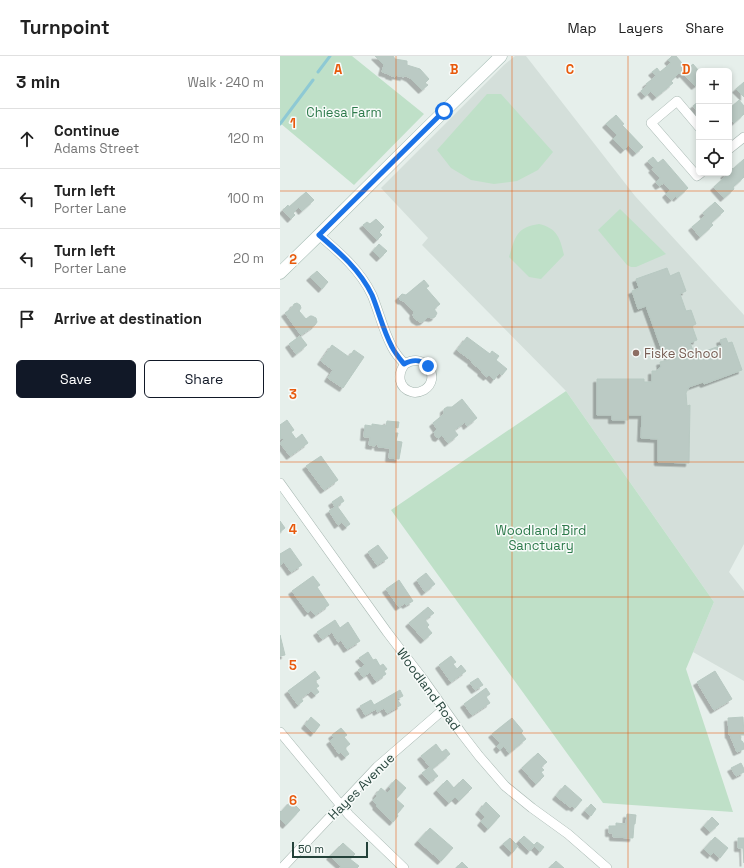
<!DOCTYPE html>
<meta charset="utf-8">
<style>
body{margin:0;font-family:"Space Grotesk",sans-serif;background:#f2f2f2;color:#222}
.controls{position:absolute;right:12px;top:12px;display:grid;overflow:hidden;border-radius:6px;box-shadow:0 2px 6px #0003}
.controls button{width:36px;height:36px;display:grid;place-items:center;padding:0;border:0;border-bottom:1px solid #e0e0e0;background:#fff;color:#222;font:20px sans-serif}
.scale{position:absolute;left:12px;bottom:10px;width:76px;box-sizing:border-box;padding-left:4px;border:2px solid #24423a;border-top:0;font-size:11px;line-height:14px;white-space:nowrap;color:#24423a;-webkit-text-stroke:3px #f7fbf9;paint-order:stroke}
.stop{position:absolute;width:12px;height:12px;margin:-9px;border:3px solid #1a73e8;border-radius:50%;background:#fff}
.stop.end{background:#1a73e8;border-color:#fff;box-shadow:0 1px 4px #0008}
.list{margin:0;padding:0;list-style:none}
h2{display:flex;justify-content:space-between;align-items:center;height:52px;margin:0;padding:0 16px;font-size:17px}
h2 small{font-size:13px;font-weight:400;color:#767676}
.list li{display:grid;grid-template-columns:26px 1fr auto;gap:12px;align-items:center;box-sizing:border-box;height:60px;padding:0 16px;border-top:1px solid #e0e0e0}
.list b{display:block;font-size:15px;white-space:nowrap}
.list p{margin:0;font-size:13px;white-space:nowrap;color:#767676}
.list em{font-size:13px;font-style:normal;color:#767676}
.actions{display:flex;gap:8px;padding:12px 16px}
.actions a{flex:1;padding:9px 0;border:1px solid #111827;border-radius:6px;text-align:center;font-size:14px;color:#111827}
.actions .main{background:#111827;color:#fff}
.icon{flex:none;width:22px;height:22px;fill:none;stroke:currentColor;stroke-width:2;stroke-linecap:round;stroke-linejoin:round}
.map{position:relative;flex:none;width:464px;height:812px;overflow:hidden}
header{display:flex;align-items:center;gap:24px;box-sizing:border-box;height:56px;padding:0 20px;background:#fff;border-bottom:1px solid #e0e0e0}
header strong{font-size:19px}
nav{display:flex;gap:22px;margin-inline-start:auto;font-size:14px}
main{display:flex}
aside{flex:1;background:#fff}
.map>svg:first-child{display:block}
.built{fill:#d4dfda}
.green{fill:#bfe0c8}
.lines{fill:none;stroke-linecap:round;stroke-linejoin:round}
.stream{stroke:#8ec9d4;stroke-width:3}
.building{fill:#bbcac4;stroke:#b8c9c2;filter:url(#shadow)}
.street-casing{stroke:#a8b8b2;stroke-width:10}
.secondary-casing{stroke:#a4bbb3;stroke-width:13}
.street{stroke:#fff;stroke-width:9}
.secondary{stroke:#fff;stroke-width:12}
.route{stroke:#1a73e8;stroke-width:5}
.grid{fill:none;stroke:#e8590c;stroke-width:1;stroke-opacity:0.55}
.education-dot{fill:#8d6e63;stroke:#f7fbf9;stroke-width:1.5}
.labels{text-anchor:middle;stroke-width:3;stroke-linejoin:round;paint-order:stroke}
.park-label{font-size:13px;fill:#2d7a4b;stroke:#f7fbf9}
.education-label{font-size:13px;fill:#785e54;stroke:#f7fbf9;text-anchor:start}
.street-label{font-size:13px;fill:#24423a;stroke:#f7fbf9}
.grid-label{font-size:13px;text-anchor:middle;font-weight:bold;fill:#e8590c;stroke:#f7fbf9;stroke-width:3;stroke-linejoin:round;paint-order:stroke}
</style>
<header>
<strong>Turnpoint</strong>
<nav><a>Map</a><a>Layers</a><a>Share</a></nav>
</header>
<main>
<aside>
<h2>3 min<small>Walk · 240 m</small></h2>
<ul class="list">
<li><svg class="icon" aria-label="ahead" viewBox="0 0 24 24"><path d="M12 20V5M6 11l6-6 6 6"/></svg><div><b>Continue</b><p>Adams Street</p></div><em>120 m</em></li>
<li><svg class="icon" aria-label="left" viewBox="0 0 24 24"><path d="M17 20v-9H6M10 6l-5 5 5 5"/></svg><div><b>Turn left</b><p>Porter Lane</p></div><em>100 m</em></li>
<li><svg class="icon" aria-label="left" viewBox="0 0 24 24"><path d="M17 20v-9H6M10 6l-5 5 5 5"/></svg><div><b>Turn left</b><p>Porter Lane</p></div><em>20 m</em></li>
<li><svg class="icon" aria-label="arrive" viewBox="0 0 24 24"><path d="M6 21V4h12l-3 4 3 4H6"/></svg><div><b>Arrive at destination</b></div></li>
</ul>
<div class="actions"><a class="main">Save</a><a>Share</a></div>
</aside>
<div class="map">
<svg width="464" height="812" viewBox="0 0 464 812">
<defs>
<filter id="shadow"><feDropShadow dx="-3.5" dy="3.5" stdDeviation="0" flood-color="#0004"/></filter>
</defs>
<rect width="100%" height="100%" fill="#e6efeb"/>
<path class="built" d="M235 0H246L355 140 464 259V488L449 516 464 535V625L413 596 434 546 286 335 142 189 148 182 101 132 224 9Z"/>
<path class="green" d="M0 0H72L144 58 74 129 0 67Z
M207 38H221L273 96 258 114 237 125 214 128 191 124 171 112 157 94Z
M340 153 386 198 356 211H351L347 209 318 174Z
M259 168C277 172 280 182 284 199L261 223 249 221 229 201C235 182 236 171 259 168Z
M286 335 434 546 406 613 453 756 323 747 111 454Z"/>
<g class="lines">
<path class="stream" d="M38 16 50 0
M0 68 33 24"/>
</g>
<path class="building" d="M95 0H113L115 3 127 5V9L140 13 149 23 145 27 148 29 142 34 130 22 124 19V21L115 19V21L109 19V18L102 16 104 9Z
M392 0H396L407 13 413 8 419 15V27L415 30 403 17 401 19 399 17 391 25 393 27 376 41 371 35 365 40 361 35 367 30 366 28 376 20 372 16 377 12 380 16 391 7 388 4Z
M464 26V41L456 33Z
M459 44 464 50V58L454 67 452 64 449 67V53Z
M419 45V57L413 50Z
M336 59 344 68 342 69 363 91 356 97 349 89 344 94 333 83 337 79 326 68Z
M373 101 378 107 383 103 408 132 397 142 396 140 391 144 386 138 390 134 384 127 379 130 376 126 380 122 372 113 374 112 368 105Z
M464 103V121L453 131 454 133 444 142 434 131 446 120 444 119 446 117H449V114L452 112 453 113Z
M26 136 34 144 22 155 19 151 13 157 15 159 11 163 3 154 8 149 9 151Z
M435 146 444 155 431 167 433 169 420 181 412 171 425 160 423 157Z
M96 163 104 171 99 176 102 179 97 184 83 169 87 166 90 168Z
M99 188 107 195 100 202 93 195Z
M387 212 390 220 399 216 406 235 400 238 406 255 411 254 416 268 412 270 417 284 410 287 415 299 442 289 440 284 446 282 448 287 452 286 462 314 424 328 423 326 409 331 406 337 407 350 410 349 409 407 378 406V383L361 382 362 359H348V364H332V359H317V323H364V326H372V315H376L381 311 380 306 389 304 386 296 383 297 366 250 358 253 352 235 359 232 356 223Z
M37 215 48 226 42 233 30 221Z
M144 224 149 230 146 232 160 248 154 253 157 257 155 261 152 262 148 261 144 265 140 266 135 263 133 259 134 256 124 245 120 244 119 241 122 238 126 239Z
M17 247 20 249 21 252 19 255 26 263 30 260H32L36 262 37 266 35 269 21 279 5 257 12 252 14 248Z
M20 280 27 289 16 298 9 288Z
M187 281 210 298 212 295 219 300 216 304 227 313 222 319 219 317 214 324 209 319 207 321 201 316 202 315 191 306 192 305 177 294Z
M52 289 69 301 74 294 84 301 63 332 48 322 53 314 41 305Z
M182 343 197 362 187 370 185 366 174 374 178 379 168 387 162 379 159 382 156 381 154 376 157 373 153 367 164 358V353L167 351H172Z
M7 364 14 374 11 376 16 383 22 378 28 387 10 400 0 387 4 384 2 382 0 383V369Z
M107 365 119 366 118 372 115 371V377H118L116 385 122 386 119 403 109 402 110 392 98 391V388H95V390L89 389 90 381H84L85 369 92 370V368L106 370Z
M41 400 58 424 44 434 26 410Z
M61 440 64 445 57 450 70 468 66 471 62 466 58 469 49 455 55 451 52 446Z
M0 465 5 472 0 476Z
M98 489 108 502 97 509 88 496Z
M10 492 22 509 11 516 4 506 0 509V498Z
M146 517 155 528 145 536 137 524Z
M33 520 40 529 37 531 49 549 35 559 31 554 28 557 12 535Z
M119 524 133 545 126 549 125 547 119 551 106 533Z
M148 551 154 557 145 564 149 569 147 571 152 577 144 584 129 567Z
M55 564 60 572 68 566 80 585 67 593 61 584 58 586 52 576 42 583 37 576Z
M0 579 5 599 0 600Z
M88 596 93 604 96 603 100 610 103 608 107 613 104 615 106 618 96 625 90 616 83 621 78 614 85 609 79 602Z
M171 600 176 606 173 608 177 613 181 609 186 615 171 626 159 609Z
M35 615 40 622 35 625 39 630 36 632 39 636 35 639 31 635 21 642 23 645 18 649 8 635Z
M435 615 452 643 434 654 417 626Z
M198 622 203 629 195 634 190 627Z
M206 632 210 638 206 641 210 647 192 659 184 648Z
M120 634 123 640 117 643 121 649 107 657 104 652 97 656 96 653 85 659 80 650 91 644 94 649Z
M31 661 40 669 34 677 25 669Z
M463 661 464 679H460L461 685H462L464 688V693L457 696 450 679H449L448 662Z
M232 662 243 675 241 677 246 683 229 697 224 690 220 694 217 690 220 687 212 678Z
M61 672 67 679 64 681 70 688 65 692 69 698 65 701 61 696 59 698 50 685 54 682 52 679Z
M156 688 162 696 166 693 170 698 152 713 158 720 150 726 142 717 150 711 141 700Z
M258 697 267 706 261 711 264 714 261 716 264 720 256 728 242 712Z
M461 707 464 713V716L456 720 451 712Z
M116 723 126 732 116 743 124 750 117 758 118 760 113 766 96 750 97 749 93 744 97 740 96 739 101 732 107 737 111 733 109 731Z
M183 723 192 732 179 745 175 741 169 747 157 734 167 724 174 732Z
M285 729 302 744 295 752 292 750 290 751 276 740Z
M11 745 20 754 6 769 0 763V755L1 756Z
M206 746 220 760 208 773 201 766 205 761 199 755Z
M311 748 316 753 311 760 305 755Z
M347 758 356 759 355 768H354L353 782 333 781V777H329V770H336V767L346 768Z
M432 761 439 768 430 776 424 770Z
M150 772 173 792 161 805 138 785Z
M244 780 254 789 257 786 264 791 260 796 254 790 250 795 239 785Z
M435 781 448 792 440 802 433 796 431 799 424 793Z
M230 782 238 790 232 797 223 788Z
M458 782H464V807L463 792H458Z
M63 787 75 798 70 803 79 810 77 812H60L61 810 50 800Z
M276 805 284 812H269Z
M182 806 188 812H176Z"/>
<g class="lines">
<defs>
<path id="street" d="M419 71 397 45 371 67 417 120 421 117
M449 93 464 81
M39 179C60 197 80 214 92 239 99 256 103 274 112 291 115 297 120 303 125 308 117 318 118 332 132 336 136 337 140 336 144 334 162 323 146 295 125 308
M0 427 107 576 143 623 182 678 199 700 225 730 252 752 288 778 327 812
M0 676 69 759 124 812
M2 812 97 711 164 653"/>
<path id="secondary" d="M0 217 39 179 148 71 221 0"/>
</defs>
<use href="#street" class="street-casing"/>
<use href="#secondary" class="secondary-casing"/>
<use href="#street" class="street"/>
<use href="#secondary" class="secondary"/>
</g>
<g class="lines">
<path class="route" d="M148 310C140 303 133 303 124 308 120 303 115 297 112 291 103 274 99 256 92 239 80 214 60 197 39 179L164 55"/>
</g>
<path class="grid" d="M116 0V812M232 0V812M348 0V812M0 135H464M0 271H464M0 406H464M0 541H464M0 677H464"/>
<circle class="education-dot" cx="356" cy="297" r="4"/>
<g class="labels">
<g class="park-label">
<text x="64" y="61">Chiesa Farm</text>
<text x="261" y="479">Woodland Bird<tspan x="261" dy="15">Sanctuary</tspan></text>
</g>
<g class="education-label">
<text x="364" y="302">Fiske School</text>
</g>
<g class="street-label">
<text transform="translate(149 633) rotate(54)" y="5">Woodland Road</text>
<text transform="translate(81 730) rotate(-45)" y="5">Hayes Avenue</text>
</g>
</g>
<g class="grid-label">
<text x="58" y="18">A</text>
<text x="174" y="18">B</text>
<text x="290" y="18">C</text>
<text x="406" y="18">D</text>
<text x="13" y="72">1</text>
<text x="13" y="208">2</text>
<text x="13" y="343">3</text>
<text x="13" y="478">4</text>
<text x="13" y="614">5</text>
<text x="13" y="749">6</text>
</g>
</svg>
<div class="controls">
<button>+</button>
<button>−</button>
<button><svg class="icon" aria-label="locate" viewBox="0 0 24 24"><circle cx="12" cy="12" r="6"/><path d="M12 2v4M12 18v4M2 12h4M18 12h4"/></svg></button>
</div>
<div class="scale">50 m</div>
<div class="stop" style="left:164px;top:55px"></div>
<div class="stop end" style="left:148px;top:310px"></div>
</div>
</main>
